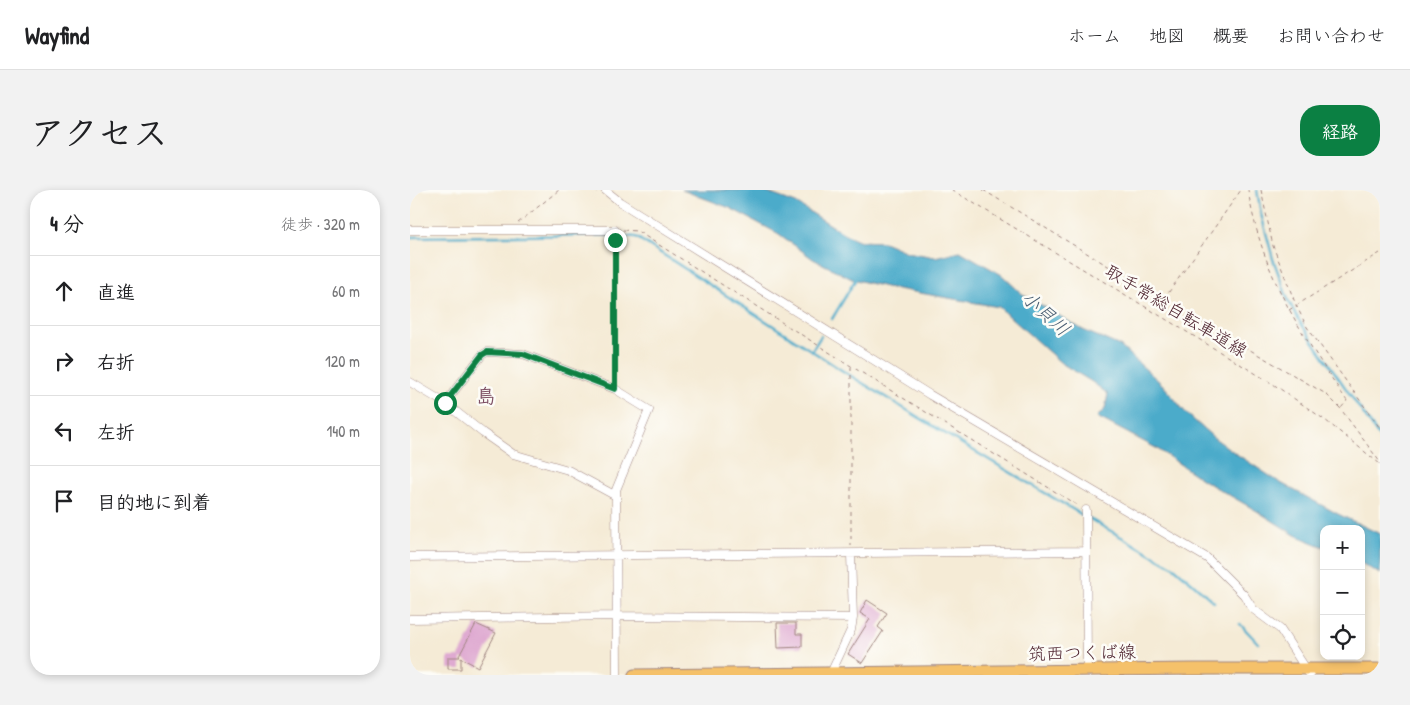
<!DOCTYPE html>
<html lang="ja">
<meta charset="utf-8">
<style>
body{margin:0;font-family:"Patrick Hand","Klee One",sans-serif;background:#f2f2f2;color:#202124}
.controls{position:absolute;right:15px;bottom:15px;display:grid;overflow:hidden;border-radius:10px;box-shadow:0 2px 8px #0003}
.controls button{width:45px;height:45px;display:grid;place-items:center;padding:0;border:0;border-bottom:1px solid #e0e0e0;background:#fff;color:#202124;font:25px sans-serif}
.stop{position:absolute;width:15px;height:15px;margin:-11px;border:4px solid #0b8043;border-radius:50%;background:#fff}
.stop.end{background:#0b8043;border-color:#fff;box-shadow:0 1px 5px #0008}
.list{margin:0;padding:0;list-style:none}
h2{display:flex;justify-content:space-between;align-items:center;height:65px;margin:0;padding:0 20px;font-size:21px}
h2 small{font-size:16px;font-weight:400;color:#757577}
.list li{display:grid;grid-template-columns:32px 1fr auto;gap:15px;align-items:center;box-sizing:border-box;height:70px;padding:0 20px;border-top:1px solid #e0e0e0}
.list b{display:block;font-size:19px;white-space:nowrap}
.list em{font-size:16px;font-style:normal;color:#757577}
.icon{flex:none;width:28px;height:28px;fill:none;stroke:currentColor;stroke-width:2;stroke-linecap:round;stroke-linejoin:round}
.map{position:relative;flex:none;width:970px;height:485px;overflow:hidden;border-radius:20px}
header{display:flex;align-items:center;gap:30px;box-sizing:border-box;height:70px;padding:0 25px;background:#fff;border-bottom:1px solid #e0e0e0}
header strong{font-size:24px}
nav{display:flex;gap:28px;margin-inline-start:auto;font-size:18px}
.intro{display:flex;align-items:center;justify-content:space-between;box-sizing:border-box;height:120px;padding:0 30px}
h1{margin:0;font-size:35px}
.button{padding:12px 22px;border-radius:20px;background:#0b8043;color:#fff;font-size:18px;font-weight:700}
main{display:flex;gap:30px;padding:0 30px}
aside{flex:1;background:#fff;border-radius:20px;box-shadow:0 2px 8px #0003}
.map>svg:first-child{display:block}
.water{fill:#4babca;stroke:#4a657a}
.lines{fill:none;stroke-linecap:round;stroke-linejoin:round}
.stream{stroke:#4babca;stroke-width:2.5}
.building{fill:#dfaad1}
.street-casing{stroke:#a08580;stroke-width:9}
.primary-casing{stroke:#a08580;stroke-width:13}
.path{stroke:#a08580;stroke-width:1;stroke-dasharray:4 4;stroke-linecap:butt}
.street{stroke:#fff;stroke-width:8}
.primary{stroke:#f5c16b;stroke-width:11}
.route{stroke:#0b8043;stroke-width:6}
.labels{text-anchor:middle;stroke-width:5;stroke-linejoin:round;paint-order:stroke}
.street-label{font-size:18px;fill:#4a1f2b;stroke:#fdfcf7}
.water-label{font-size:19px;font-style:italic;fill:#4a5e73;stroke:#fdfcf7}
.quarter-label{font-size:20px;font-weight:bold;fill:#7e5065;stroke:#fdfcf7}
</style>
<header>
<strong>Wayfind</strong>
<nav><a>ホーム</a><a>地図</a><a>概要</a><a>お問い合わせ</a></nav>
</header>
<div class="intro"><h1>アクセス</h1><a class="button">経路</a></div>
<main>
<aside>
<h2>4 分<small>徒歩 · 320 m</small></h2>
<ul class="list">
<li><svg class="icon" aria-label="ahead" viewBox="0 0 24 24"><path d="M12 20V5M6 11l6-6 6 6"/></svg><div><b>直進</b></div><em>60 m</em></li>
<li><svg class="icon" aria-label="right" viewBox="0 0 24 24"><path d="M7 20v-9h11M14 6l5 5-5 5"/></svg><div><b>右折</b></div><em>120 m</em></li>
<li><svg class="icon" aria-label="left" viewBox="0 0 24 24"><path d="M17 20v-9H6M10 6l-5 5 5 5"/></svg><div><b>左折</b></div><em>140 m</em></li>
<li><svg class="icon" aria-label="arrive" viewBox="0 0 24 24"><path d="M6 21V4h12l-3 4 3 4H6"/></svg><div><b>目的地に到着</b></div></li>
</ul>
</aside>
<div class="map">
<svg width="970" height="485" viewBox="0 0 970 485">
<rect width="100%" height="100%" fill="#fdfcf7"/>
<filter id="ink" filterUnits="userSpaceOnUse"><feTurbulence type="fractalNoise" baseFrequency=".02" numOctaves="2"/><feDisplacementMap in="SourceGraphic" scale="10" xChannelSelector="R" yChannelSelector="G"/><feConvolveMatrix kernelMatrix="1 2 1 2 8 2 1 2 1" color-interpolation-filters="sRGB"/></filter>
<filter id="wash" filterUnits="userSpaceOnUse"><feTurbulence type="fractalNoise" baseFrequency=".0096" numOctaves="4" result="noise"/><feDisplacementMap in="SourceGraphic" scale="20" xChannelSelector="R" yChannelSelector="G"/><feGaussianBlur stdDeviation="1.12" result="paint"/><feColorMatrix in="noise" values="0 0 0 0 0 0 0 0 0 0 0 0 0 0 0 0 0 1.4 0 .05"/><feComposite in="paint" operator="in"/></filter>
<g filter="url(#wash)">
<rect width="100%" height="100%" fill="#f5ebd6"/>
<path class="water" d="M272 0H350L386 13 435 44 451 51 474 52 497 62 525 67 550 61 592 85 611 103 640 120 673 140 710 156 753 195 776 223 803 247 828 265 869 292 928 324 970 344V384L951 373V339H914V357L885 345 847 321 793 290 746 258 687 227 695 219 698 204 682 192 651 173 589 117 476 97 442 89 403 69 369 44 320 18Z"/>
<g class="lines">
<path class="stream" d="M847 0 851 24 863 69 878 110 890 132 970 248
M0 47 200 45 226 47 436 183 549 252 674 326
M422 129 447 87
M402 160 411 146
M678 328 764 377 804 412
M830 434 848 453"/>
</g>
<g id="blocks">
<path class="building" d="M457 410 477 423 468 437 473 441 452 473 438 464 460 429 450 423Z
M367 433H386V444H392V457L368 458Z
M66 434 86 443 68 477 51 468V479H38V467H50L49 466Z"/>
</g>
</g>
<g filter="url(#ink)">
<use href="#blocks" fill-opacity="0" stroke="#a08580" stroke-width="1"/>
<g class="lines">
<defs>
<path id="street" d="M195 0 210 12 520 205 797 368 834 405 843 419 870 439 900 485
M0 40H205
M0 192 35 213 73 243 103 264 158 280 206 306
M35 213 72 165 77 162 113 164 205 199 239 220 206 300 207 485
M676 320 677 480
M0 367 676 361
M0 429 207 426 443 428
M421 483 441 440 443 428 441 364"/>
<path id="primary" d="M224 485 785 479H970"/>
</defs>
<use href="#street" class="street-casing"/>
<use href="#primary" class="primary-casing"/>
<path class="path" d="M183 0 189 3
M542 0 863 194 915 230 970 274
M573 0 754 110 916 204 930 218 970 272
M838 0C852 86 890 141 937 211L931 218
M851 0 863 56 886 115 897 137 970 238
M108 33 149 0
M213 40 227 41 441 176 670 317
M205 48V191
M754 109 831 0
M879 120 970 63
M441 177V356"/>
<use href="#street" class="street"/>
<use href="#primary" class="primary"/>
</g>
</g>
<g class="lines" filter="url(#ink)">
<path class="route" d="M35 213 72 165 77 162 113 164 205 199V50"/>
</g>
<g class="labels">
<g class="street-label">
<text transform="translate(766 121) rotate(31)" y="6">取手常総自転車道線</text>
<text transform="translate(672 463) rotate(-1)" y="6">筑西つくば線</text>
</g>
<g class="water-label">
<text transform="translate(636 123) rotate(42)" y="7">小貝川</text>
</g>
<g class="quarter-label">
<text x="76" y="213">島</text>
</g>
</g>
</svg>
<div class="controls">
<button>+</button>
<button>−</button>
<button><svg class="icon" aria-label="locate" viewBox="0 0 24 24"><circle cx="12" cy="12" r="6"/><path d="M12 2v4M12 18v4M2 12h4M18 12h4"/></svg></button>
</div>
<div class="stop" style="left:35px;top:213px"></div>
<div class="stop end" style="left:205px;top:50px"></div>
</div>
</main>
